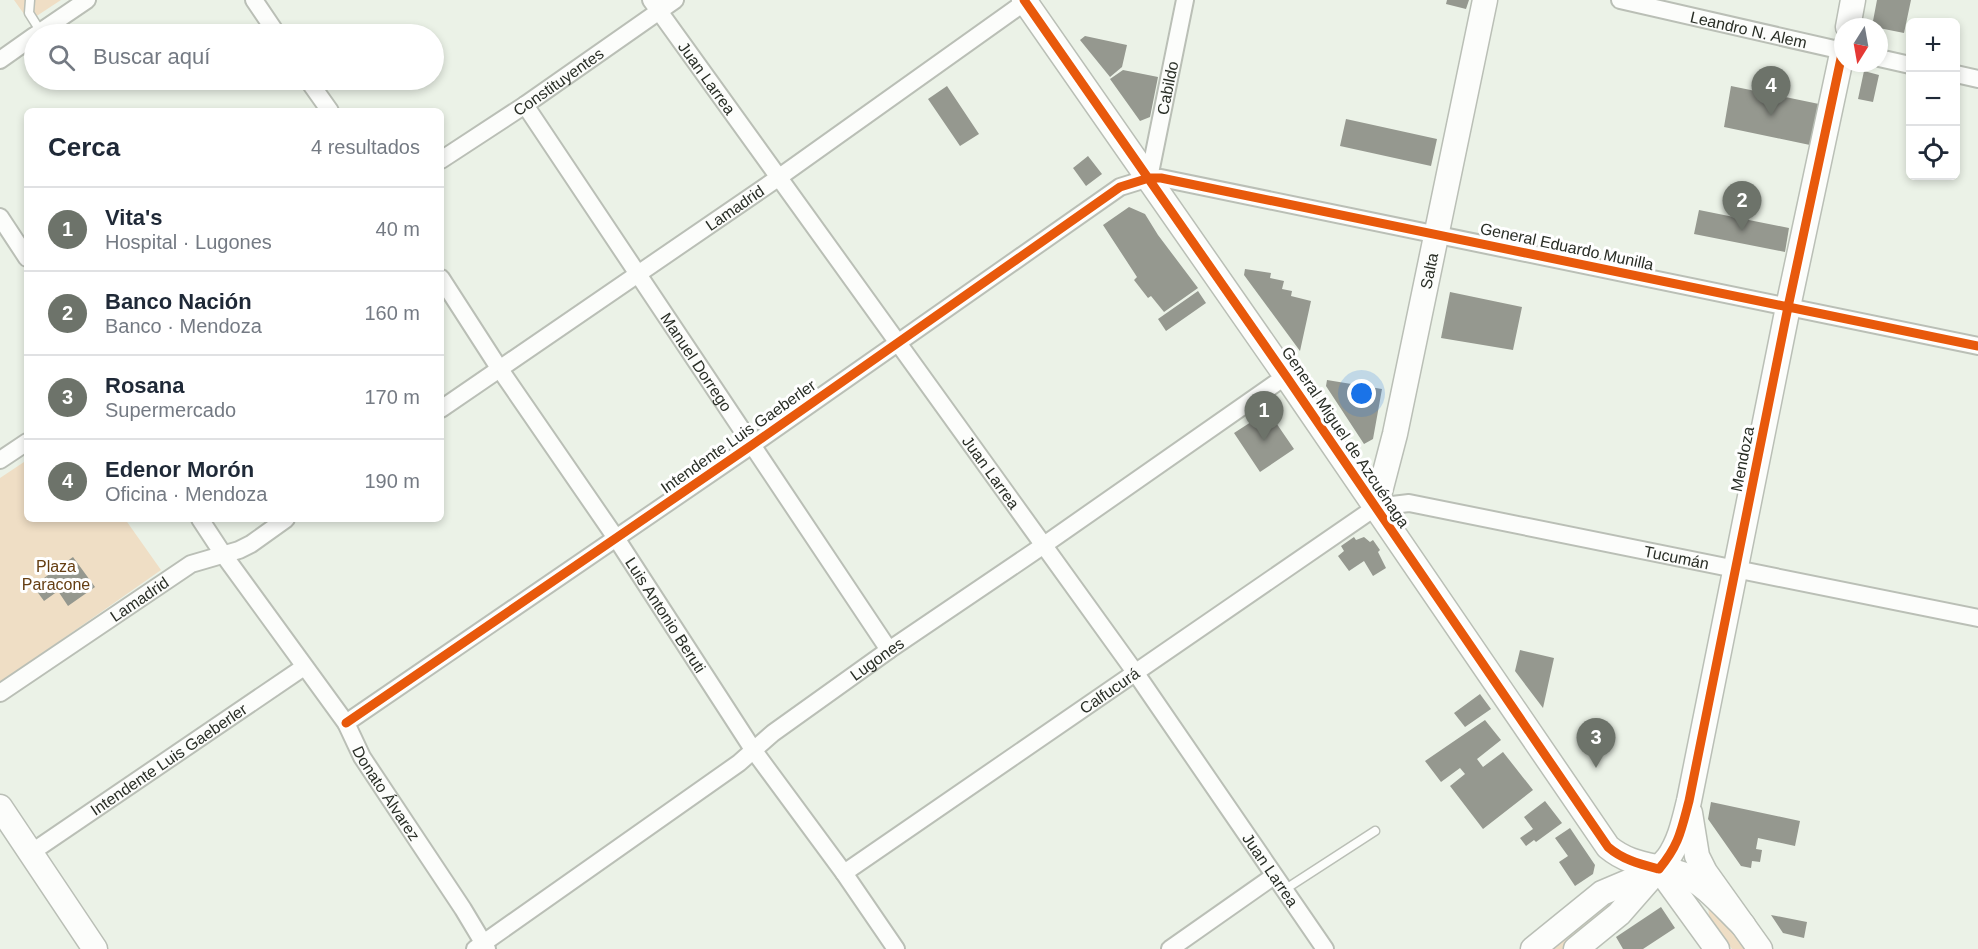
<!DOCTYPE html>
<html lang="es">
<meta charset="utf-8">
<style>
body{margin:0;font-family:Helvetica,sans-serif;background:#f2f2f3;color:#1f2937}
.controls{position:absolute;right:18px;top:18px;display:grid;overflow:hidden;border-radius:9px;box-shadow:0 3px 9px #0003}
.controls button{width:54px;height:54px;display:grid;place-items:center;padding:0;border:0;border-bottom:2px solid #e0e1e3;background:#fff;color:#1f2937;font:30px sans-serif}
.compass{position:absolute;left:1834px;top:18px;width:54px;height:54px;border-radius:50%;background:#fff;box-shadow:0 3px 9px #0003;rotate:191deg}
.you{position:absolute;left:1362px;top:394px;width:21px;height:21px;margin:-15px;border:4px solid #fff;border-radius:50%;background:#1a73e8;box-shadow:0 0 0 9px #1a73e833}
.badge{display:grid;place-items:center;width:39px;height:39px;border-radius:50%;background:#6d736a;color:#fff;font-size:20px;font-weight:700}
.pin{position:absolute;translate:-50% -50px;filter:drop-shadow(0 2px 3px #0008)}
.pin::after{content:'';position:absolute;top:32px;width:21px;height:18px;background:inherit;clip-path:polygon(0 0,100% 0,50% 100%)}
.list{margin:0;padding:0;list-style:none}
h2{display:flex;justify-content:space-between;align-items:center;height:78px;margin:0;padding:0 24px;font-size:26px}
h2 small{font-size:20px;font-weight:400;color:#747a83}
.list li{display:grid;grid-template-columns:39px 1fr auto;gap:18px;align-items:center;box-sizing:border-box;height:84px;padding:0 24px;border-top:2px solid #e0e1e3}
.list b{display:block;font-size:22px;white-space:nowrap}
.list p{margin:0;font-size:20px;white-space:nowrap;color:#747a83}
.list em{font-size:20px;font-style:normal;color:#747a83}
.icon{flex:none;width:33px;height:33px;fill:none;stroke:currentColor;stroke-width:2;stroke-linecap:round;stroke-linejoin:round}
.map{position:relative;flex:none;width:1978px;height:949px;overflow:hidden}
.search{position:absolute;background:#fff;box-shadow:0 3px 9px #0003;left:24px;top:24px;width:420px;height:66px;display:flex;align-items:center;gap:15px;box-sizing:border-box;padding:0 21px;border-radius:33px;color:#747a83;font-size:22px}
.panel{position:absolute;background:#fff;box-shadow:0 3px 9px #0003;left:24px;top:108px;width:420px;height:414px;border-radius:9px}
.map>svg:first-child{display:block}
.green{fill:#efdec5}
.building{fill:#95988f}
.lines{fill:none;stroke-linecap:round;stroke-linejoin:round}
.lane-casing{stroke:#babfb6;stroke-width:11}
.street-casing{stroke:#babfb6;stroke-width:20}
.secondary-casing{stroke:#babfb6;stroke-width:27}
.lane{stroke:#fcfdfb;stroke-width:8}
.street{stroke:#fcfdfb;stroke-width:16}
.secondary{stroke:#fcfdfb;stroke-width:24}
.cycleway-casing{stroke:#fff;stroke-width:13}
.cycleway{stroke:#e8590c;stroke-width:9}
.labels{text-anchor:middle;stroke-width:6;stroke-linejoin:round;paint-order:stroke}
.street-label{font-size:16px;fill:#292e26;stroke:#fff}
.park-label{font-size:16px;fill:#653e12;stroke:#fff}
</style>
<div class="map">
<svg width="1978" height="949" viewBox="0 0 1978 949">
<rect width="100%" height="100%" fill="#ebf2e7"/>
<path class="green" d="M14 0H61L29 21Z
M27 460V519H125L161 570 0 683V478Z
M1612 901 1615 902 1608 914 1563 949H1546L1602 905Z
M1708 906 1733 932 1746 949H1732L1709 916Z"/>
<path class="building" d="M1447 0H1469L1466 9 1446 4Z
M1877 0H1911L1904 33 1879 28 1873 21Z
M1085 36 1127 45 1122 67 1110 77 1080 40Z
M1123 70 1158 77 1150 117 1140 121 1110 79Z
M1864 71 1879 75 1873 102 1858 99Z
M947 86 979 134 960 146 928 99Z
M1731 86 1819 104 1810 145 1724 127Z
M1346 119 1437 139 1431 166 1340 146Z
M1088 156 1102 174 1086 186 1073 168Z
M1129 207 1145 214 1158 235 1198 288 1164 312 1151 296 1148 298 1134 280 1137 277 1103 225Z
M1699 210 1789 228 1785 252 1694 234Z
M1245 269 1271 273 1270 278 1284 281 1282 289 1292 291 1291 296 1311 301 1300 351 1244 275Z
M1198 291 1206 303 1166 331 1158 319Z
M1450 292 1522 307 1513 350 1441 338Z
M1327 380 1382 389 1373 439 1364 444 1326 386Z
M1268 411 1294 449 1260 472 1234 433Z
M1354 537 1356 540 1364 537 1370 542 1373 540 1380 550 1378 552 1386 568 1373 576 1364 561 1349 571 1338 556 1344 551 1341 546Z
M73 557 95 587 68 606 58 591 44 601 33 586Z
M1520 650 1554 658 1543 708 1515 671Z
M1480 694 1491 709 1465 727 1454 713Z
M1485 720 1501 740 1477 759 1483 767 1503 752 1533 790 1483 829 1450 786 1465 774 1460 768 1441 782 1425 761Z
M1545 801 1562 823 1536 842 1534 840 1526 846 1520 838 1533 829 1524 817Z
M1711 802 1800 821 1795 846 1758 838 1756 849 1762 850 1760 862 1752 861 1751 868 1741 866 1708 819Z
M1570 828 1595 865 1593 874 1575 886 1559 862 1568 856 1555 838Z
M1661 907 1675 928 1643 949H1623L1616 937Z
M1771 915 1807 922 1804 938 1783 933Z"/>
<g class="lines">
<defs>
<path id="lane" d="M30 0 29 13 41 32
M1284 890 1375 831"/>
<g id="street">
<path d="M254 0 277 34"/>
<path id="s1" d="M651 0 1135 672 1325 949"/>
<path id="s2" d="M1620 0 1843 51"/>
<path d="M37 34 87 0"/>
<path d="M1879 58 1910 65"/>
<path d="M0 60 34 36"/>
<path d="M1956 74 1978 79"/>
<path d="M308 80 330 111"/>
<path id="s3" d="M525 105 889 650"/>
<path id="s4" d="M441 160 525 105 675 0"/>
<path id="s5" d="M1149 178 1185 0"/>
<path d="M0 217 27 258"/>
<path id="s6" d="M441 278 499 368 616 538 754 751 844 873 896 949"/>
<path id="s7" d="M441 409 778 178 1025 2"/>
<path d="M0 460 27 442"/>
<path id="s8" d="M200 519 223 554 346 723 362 757 463 909 487 949"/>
<path id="s9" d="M0 693 191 564 239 550 251 544 286 519"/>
<path d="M346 723 752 445 1120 187 1149 178H1161L1978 346"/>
<path id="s10" d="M32 852 304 667"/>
<path id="s11" d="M844 873 1376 507 1409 503 1978 618"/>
<path id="s12" d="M475 949 739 763 773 733 889 650 1044 545 1286 376"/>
<path d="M1170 949 1274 876"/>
</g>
<g id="secondary">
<path d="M1024 0 1286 376 1608 847C1632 867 1656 864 1682 874 1704 882 1726 909 1743 925"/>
<path d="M1848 27 1853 0"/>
<path id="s13" d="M1376 507 1395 434 1485 0"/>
<path d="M0 807 95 949"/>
<path d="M1690 813 1697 856 1705 872 1760 949"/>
<path d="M1659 869 1717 949"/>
<path d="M1533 949 1602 893 1654 871"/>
<path d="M1576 949 1619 914 1668 858C1680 841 1684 821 1689 801L1788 307 1843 49"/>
</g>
</defs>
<use href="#lane" class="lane-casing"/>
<use href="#street" class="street-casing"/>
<use href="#secondary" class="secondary-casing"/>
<use href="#lane" class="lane"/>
<use href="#street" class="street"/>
<use href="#secondary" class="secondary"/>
<defs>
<path id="cycleway" d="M1024 0 1286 376 1608 847C1623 860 1640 864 1659 869 1679 845 1681 831 1689 801L1788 307 1843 49
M346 723 752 445 1120 187 1149 178H1161L1978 346"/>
</defs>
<use href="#cycleway" class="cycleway-casing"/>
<use href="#cycleway" class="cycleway"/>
</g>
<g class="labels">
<g class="street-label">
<text dy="6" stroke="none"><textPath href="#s2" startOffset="132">Leandro N. Alem</textPath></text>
<text dy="6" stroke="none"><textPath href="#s1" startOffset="96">Juan Larrea</textPath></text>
<text dy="6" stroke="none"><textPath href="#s4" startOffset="141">Constituyentes</textPath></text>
<text dy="6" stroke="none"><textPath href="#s5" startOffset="92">Cabildo</textPath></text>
<text dy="6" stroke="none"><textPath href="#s7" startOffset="356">Lamadrid</textPath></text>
<text transform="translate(1567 246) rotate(12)" y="6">General Eduardo Munilla</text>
<text dy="6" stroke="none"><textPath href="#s13" startOffset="242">Salta</textPath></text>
<text dy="6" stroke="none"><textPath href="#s3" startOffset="309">Manuel Dorrego</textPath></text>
<text transform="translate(738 436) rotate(-35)" y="6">Intendente Luis Gaeberler</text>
<text transform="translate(1346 437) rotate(56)" y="6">General Miguel de Azcuénaga</text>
<text transform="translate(1742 459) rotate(-79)" y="6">Mendoza</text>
<text dy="6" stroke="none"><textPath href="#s1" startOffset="582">Juan Larrea</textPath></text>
<text dy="6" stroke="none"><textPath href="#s11" startOffset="952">Tucumán</textPath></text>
<text dy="6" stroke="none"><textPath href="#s9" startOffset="168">Lamadrid</textPath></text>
<text dy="6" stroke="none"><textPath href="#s6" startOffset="405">Luis Antonio Beruti</textPath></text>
<text dy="6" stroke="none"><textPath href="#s12" startOffset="496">Lugones</textPath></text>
<text dy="6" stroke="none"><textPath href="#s11" startOffset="322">Calfucurá</textPath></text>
<text dy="6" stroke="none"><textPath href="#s10" startOffset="165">Intendente Luis Gaeberler</textPath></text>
<text dy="6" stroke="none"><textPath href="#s8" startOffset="332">Donato Álvarez</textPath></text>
<text dy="6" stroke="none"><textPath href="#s1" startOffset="1068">Juan Larrea</textPath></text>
</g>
<g class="park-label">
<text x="56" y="572">Plaza<tspan x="56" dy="18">Paracone</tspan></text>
</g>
</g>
</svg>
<div class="controls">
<button>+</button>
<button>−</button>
<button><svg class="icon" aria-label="locate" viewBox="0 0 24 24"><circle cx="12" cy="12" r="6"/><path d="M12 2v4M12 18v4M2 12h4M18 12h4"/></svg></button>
</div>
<svg class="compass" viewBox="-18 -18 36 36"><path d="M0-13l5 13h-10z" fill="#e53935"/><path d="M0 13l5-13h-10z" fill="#747a83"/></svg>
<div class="you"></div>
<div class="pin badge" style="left:1264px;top:441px">1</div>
<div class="pin badge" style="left:1742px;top:231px">2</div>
<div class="pin badge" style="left:1596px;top:768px">3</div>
<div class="pin badge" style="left:1771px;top:116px">4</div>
<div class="search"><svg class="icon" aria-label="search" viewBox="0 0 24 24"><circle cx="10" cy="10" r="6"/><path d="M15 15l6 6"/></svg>Buscar aquí</div>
<section class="panel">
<h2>Cerca<small>4 resultados</small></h2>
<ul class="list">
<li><span class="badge">1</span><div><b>Vita's</b><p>Hospital · Lugones</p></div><em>40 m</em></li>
<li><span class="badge">2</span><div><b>Banco Nación</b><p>Banco · Mendoza</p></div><em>160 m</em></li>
<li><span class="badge">3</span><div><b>Rosana</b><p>Supermercado</p></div><em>170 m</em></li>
<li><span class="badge">4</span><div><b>Edenor Morón</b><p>Oficina · Mendoza</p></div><em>190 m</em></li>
</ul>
</section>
</div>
